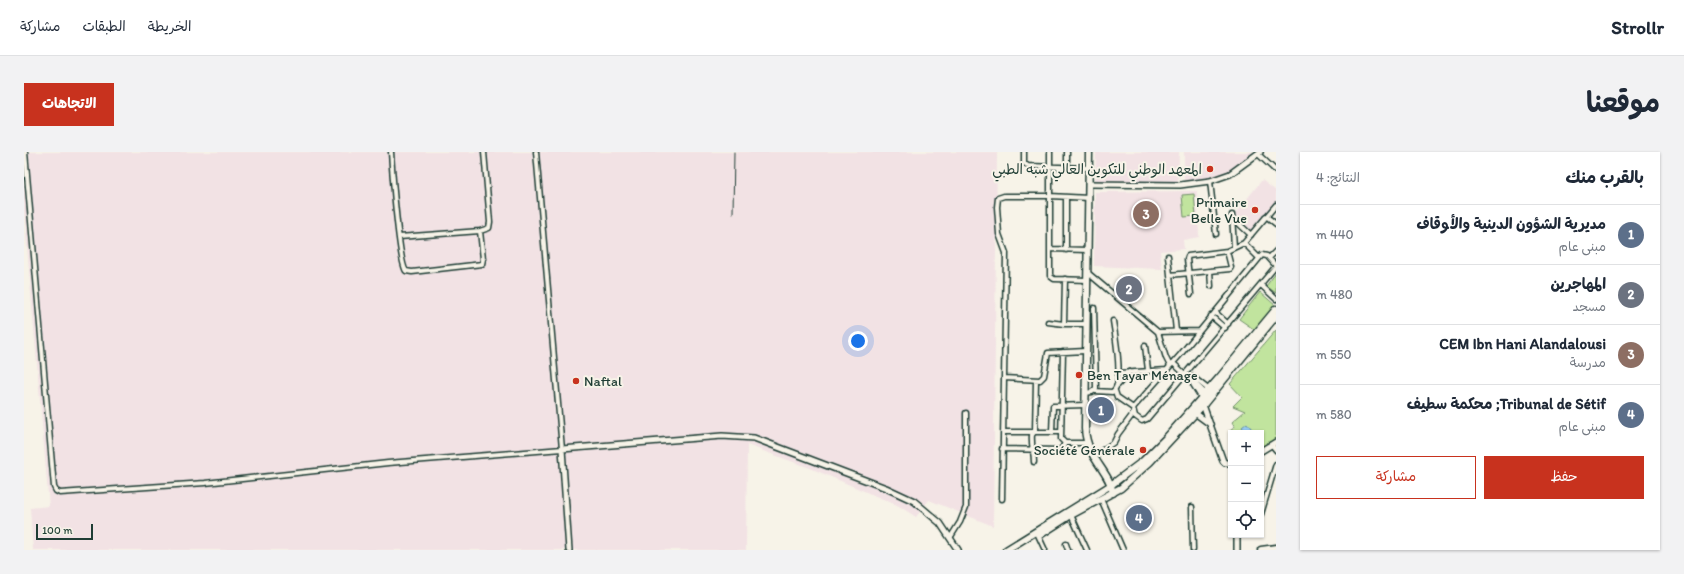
<!DOCTYPE html>
<html lang="ar">
<meta charset="utf-8">
<style>
body{margin:0;font-family:Itim,"Playpen Sans Arabic",sans-serif;background:#f2f2f3;color:#1f2937;direction:rtl}
.controls{position:absolute;right:12px;bottom:12px;display:grid;overflow:hidden;border-radius:0px;box-shadow:0 1px 3px #0004}
.controls button{width:36px;height:36px;display:grid;place-items:center;padding:0;border:0;border-bottom:1px solid #e0e1e3;background:#fff;color:#1f2937;font:20px sans-serif}
.scale{position:absolute;left:12px;bottom:10px;width:57px;box-sizing:border-box;padding-left:4px;border:2px solid #1f3d34;border-top:0;font-size:11px;line-height:14px;white-space:nowrap;color:#1f3d34;-webkit-text-stroke:3px #f7f3e8;paint-order:stroke}
.you{position:absolute;left:834px;top:189px;width:14px;height:14px;margin:-10px;border:3px solid #fff;border-radius:50%;background:#1a73e8;box-shadow:0 0 0 6px #1a73e833}
.badge{display:grid;place-items:center;width:26px;height:26px;border-radius:50%;background:#c8321e;color:#fff;font-size:13px;font-weight:700}
.pin{position:absolute;translate:-50% -50%;border:2px solid #fff;box-shadow:0 1px 4px #0006}
.list{margin:0;padding:0;list-style:none}
h2{display:flex;justify-content:space-between;align-items:center;height:52px;margin:0;padding:0 16px;font-size:17px}
h2 small{font-size:13px;font-weight:400;color:#747a83}
.list li{display:grid;grid-template-columns:26px 1fr auto;gap:12px;align-items:center;box-sizing:border-box;height:60px;padding:0 16px;border-top:1px solid #e0e1e3}
.list b{display:block;font-size:15px;white-space:nowrap}
.list p{margin:0;font-size:13px;white-space:nowrap;color:#747a83}
.list em{font-size:13px;font-style:normal;color:#747a83}
.actions{display:flex;gap:8px;padding:12px 16px}
.actions a{flex:1;padding:9px 0;border:1px solid #c8321e;border-radius:0px;text-align:center;font-size:14px;color:#c8321e}
.actions .main{background:#c8321e;color:#fff}
.icon{flex:none;width:22px;height:22px;fill:none;stroke:currentColor;stroke-width:2;stroke-linecap:round;stroke-linejoin:round}
.map{position:relative;flex:none;width:1252px;height:398px;overflow:hidden;direction:ltr;border-radius:0px}
header{display:flex;align-items:center;gap:24px;box-sizing:border-box;height:56px;padding:0 20px;background:#fff;border-bottom:1px solid #e0e1e3}
header strong{font-size:19px}
nav{display:flex;gap:22px;margin-inline-start:auto;font-size:14px}
.intro{display:flex;align-items:center;justify-content:space-between;box-sizing:border-box;height:96px;padding:0 24px}
h1{margin:0;font-size:28px}
.button{padding:10px 18px;border-radius:0px;background:#c8321e;color:#fff;font-size:14px;font-weight:700}
main{display:flex;gap:24px;padding:0 24px}
aside{flex:1;background:#fff;border-radius:0px;box-shadow:0 1px 3px #0004}
.map>svg:first-child{display:block}
.built{fill:#f2e2e4}
.green{fill:#c1e49e;stroke:#709069}
.water{fill:#96cbf4;stroke:#6692a7}
.lines{fill:none;stroke-linecap:round;stroke-linejoin:round}
.minor-casing{stroke:#1f3d34;stroke-width:7}
.tertiary-casing{stroke:#1f3d34;stroke-width:8}
.secondary-casing{stroke:#1f3d34;stroke-width:9}
.primary-casing{stroke:#1f3d34;stroke-width:9}
.minor{stroke:#f7f3e8;stroke-width:4}
.tertiary{stroke:#f7f3e8;stroke-width:5}
.secondary{stroke:#f7f3e8;stroke-width:6}
.primary{stroke:#f7f3e8;stroke-width:6}
.rail{stroke:#1f3d34;stroke-width:1}
.poi-dot{fill:#c8321e;stroke:#f7f3e8;stroke-width:1.5}
.labels{text-anchor:middle;stroke-width:4;stroke-linejoin:round;paint-order:stroke}
.poi-label{font-size:14px;fill:#1f3d34;stroke:#f7f3e8;text-anchor:end}
</style>
<header>
<strong>Strollr</strong>
<nav><a>الخريطة</a><a>الطبقات</a><a>مشاركة</a></nav>
</header>
<div class="intro"><h1>موقعنا</h1><a class="button">الاتجاهات</a></div>
<main>
<aside>
<h2>بالقرب منك<small>النتائج: 4</small></h2>
<ul class="list">
<li><span class="badge" style="background:#5c6f8a">1</span><div><b>مديرية الشؤون الدينية والأوقاف</b><p>مبنى عام</p></div><em>440 m</em></li>
<li><span class="badge" style="background:#6b7280">2</span><div><b>المهاجرين</b><p>مسجد</p></div><em>480 m</em></li>
<li><span class="badge" style="background:#8d6e63">3</span><div><b>CEM Ibn Hani Alandalousi</b><p>مدرسة</p></div><em>550 m</em></li>
<li><span class="badge" style="background:#5c6f8a">4</span><div><b>Tribunal de Sétif; محكمة سطيف</b><p>مبنى عام</p></div><em>580 m</em></li>
</ul>
<div class="actions"><a class="main">حفظ</a><a>مشاركة</a></div>
</aside>
<div class="map">
<svg width="1252" height="398" viewBox="0 0 1252 398">
<rect width="100%" height="100%" fill="#f7f3e8"/>
<filter id="ink" filterUnits="userSpaceOnUse"><feTurbulence type="fractalNoise" baseFrequency=".025" numOctaves="2"/><feDisplacementMap in="SourceGraphic" scale="8" xChannelSelector="R" yChannelSelector="G"/><feConvolveMatrix kernelMatrix="1 2 1 2 8 2 1 2 1" color-interpolation-filters="sRGB"/></filter>
<g filter="url(#ink)">
<path class="built" d="M0 0H973L969 374 905 348 892 365 875 354 786 316 723 293 722 398H9L6 356 25 354 0 58Z
M1072 0H1155L1154 30 1071 28Z
M1160 0H1233L1210 19 1184 27 1160 30Z
M1238 28 1252 39V52L1229 81 1210 63Z
M1173 39 1175 85 1159 88 1160 97 1136 99 1138 117 1070 114 1071 40Z"/>
<path class="green" d="M1170 42 1172 64 1160 65 1158 43Z
M1252 121V141L1242 134Z
M1236 140 1252 154 1231 178 1215 167Z
M1252 178V289L1237 297V281H1207L1206 279 1211 275 1208 270 1221 259 1209 254 1218 245 1206 232Z"/>
<path class="water" d="M1223 271 1231 281H1223L1218 275Z"/>
<g class="lines">
<defs>
<path id="minor" d="M1 0 30 335 32 339 36 341 181 331 364 311 538 297 512 0
M367 0C368 17 375 111 382 119L388 120 458 112 459 107 456 79
M1000 0V11L1004 14 1065 16
M1026 0V44L1065 46
M1043 0V15
M1234 2 1252 19
M1186 29 1192 82
M1208 63 1210 95
M1242 64 1252 72
M1212 69 1227 83
M375 85 456 79 465 76 466 70 460 0
M1220 91 1235 106
M1026 97 1064 98
M1042 98V45
M1144 104 1152 179
M1245 106 1252 99
M1186 119 1187 134
M1064 121 1134 180 1175 179
M1146 123 1206 117 1207 115 1203 99 1220 91 1252 53
M1041 127 1040 172H1063
M1237 133 1252 147
M1167 142 1163 107 1164 104 1203 99
M1191 160 1204 172
M1187 164 1201 176
M1024 170 1040 172
M1134 180 1142 206 1146 214
M1121 194 1124 218
M1061 199 1024 201 1020 224 1016 228 980 226 982 101 975 82 973 55 974 46 980 44H1026V124L1030 127 1064 128
M1039 200 1037 287 1041 291H1063
M1149 211 1181 241
M1095 221 1143 218
M1165 225H1169L1184 237
M1094 233 1105 220
M1071 239 1088 240C1101 233 1091 183 1089 169
M1091 239 1093 245 1109 256 1111 264 1118 269 1123 267 1252 114
M1061 241 1068 240 1072 236 1070 156
M1109 256 1156 203 1238 103 1243 104 1252 114
M979 280H1037
M1028 280 1029 254 1061 253
M1248 293 1252 298
M978 297 1037 298 1041 291
M1069 305 1090 290 1094 282 1109 262
M1010 310C1010 300 1007 293 1008 283L1011 279 1012 228
M978 347 980 226
M1077 347 1099 398
M1168 355 1169 398
M1237 362 1252 312
M1047 363 1063 398
M1014 383 1021 398
M926 386 936 370 942 355V261
M1042 392 1044 398"/>
<path id="tertiary" d="M1065 32 1156 33 1186 29 1206 22 1236 0
M1178 250 1199 309 1201 311H1207
M1171 261 1186 272
M1237 299 1252 290
M1213 383V398
M545 398 538 297 698 284 730 286 862 336 890 349 916 371 934 398"/>
<path id="secondary" d="M1065 0 1061 277C1063 307 1085 318 1089 341"/>
<path id="primary" d="M1170 232 1178 245
M1016 383 1047 363 1097 336 1126 310 1180 252 1252 164
M982 398 1087 333 1119 309 1143 285 1195 226 1252 157
M1237 398 1252 396"/>
</defs>
<use href="#minor" class="minor-casing"/>
<use href="#tertiary" class="tertiary-casing"/>
<use href="#secondary" class="secondary-casing"/>
<use href="#primary" class="primary-casing"/>
<use href="#minor" class="minor"/>
<use href="#tertiary" class="tertiary"/>
<use href="#secondary" class="secondary"/>
<use href="#primary" class="primary"/>
<path class="rail" d="M709 62 710 0"/>
</g>
</g>
<g class="poi-dot">
<circle cx="1186" cy="17" r="4"/>
<circle cx="1231" cy="58" r="4"/>
<circle cx="1055" cy="223" r="4"/>
<circle cx="552" cy="229" r="4"/>
<circle cx="1119" cy="298" r="4"/>
</g>
<g class="labels">
<g class="poi-label">
<text x="1178" y="22">المعهد الوطني للتكوين العالي شبه الطبي</text>
<text x="1223" y="55">Primaire<tspan x="1223" dy="16">Belle Vue</tspan></text>
<text x="1063" y="228" text-anchor="start">Ben Tayar Ménage</text>
<text x="560" y="234" text-anchor="start">Naftal</text>
<text x="1111" y="303">Société Générale</text>
</g>
</g>
</svg>
<div class="controls">
<button>+</button>
<button>−</button>
<button><svg class="icon" aria-label="locate" viewBox="0 0 24 24"><circle cx="12" cy="12" r="6"/><path d="M12 2v4M12 18v4M2 12h4M18 12h4"/></svg></button>
</div>
<div class="scale">100 m</div>
<div class="you"></div>
<div class="pin badge" style="left:1077px;top:258px;background:#5c6f8a">1</div>
<div class="pin badge" style="left:1105px;top:137px;background:#6b7280">2</div>
<div class="pin badge" style="left:1122px;top:62px;background:#8d6e63">3</div>
<div class="pin badge" style="left:1115px;top:366px;background:#5c6f8a">4</div>
</div>
</main>
